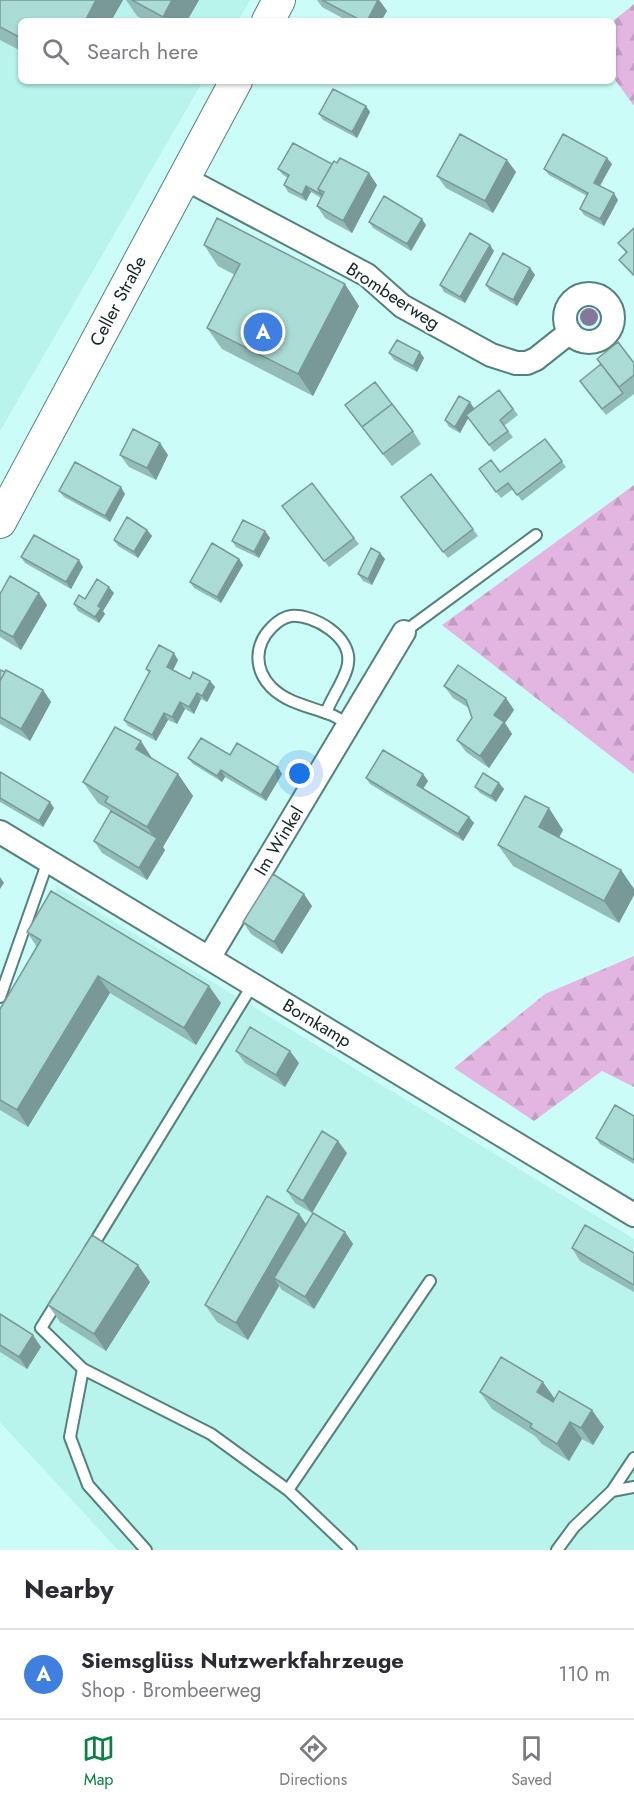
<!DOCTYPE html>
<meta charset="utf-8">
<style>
body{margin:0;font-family:Jost,sans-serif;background:#f2f2f3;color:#2b2b33}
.you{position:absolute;left:300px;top:774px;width:21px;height:21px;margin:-15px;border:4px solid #fff;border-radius:50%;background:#1a73e8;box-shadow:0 0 0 9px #1a73e833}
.badge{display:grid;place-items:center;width:39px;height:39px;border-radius:50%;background:#0b8043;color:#fff;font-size:20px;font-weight:700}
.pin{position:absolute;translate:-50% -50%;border:3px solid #fff;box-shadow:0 2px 6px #0006}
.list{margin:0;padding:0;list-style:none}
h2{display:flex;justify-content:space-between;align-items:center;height:78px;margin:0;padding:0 24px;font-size:26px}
h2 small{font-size:20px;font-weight:400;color:#7c7c81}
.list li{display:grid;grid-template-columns:39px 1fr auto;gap:18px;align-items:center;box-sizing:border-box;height:90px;padding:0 24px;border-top:2px solid #e1e1e2}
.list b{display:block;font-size:22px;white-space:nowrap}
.list p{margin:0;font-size:20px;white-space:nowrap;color:#7c7c81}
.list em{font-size:20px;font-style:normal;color:#7c7c81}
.icon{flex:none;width:33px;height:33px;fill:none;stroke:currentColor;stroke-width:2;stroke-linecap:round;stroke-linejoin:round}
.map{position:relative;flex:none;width:634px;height:1550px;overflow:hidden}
.search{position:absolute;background:#fff;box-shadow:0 2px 4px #0004;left:18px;right:18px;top:18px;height:66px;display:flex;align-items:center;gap:15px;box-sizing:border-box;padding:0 21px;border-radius:9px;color:#7c7c81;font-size:22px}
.sheet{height:168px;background:#fff}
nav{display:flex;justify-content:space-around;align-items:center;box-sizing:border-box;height:84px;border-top:2px solid #e1e1e2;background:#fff;font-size:16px;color:#7c7c81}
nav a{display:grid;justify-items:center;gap:3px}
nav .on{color:#0b8043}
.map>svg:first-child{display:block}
.built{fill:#b8f3ec}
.forest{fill:url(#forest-firs)}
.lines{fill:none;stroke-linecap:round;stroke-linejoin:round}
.service-casing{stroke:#54817c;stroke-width:14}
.minor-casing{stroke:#54817c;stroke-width:26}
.secondary-casing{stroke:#54817c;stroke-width:34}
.service{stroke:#fff;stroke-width:10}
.minor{stroke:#fff;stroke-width:22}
.secondary{stroke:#fff;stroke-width:32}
.tree{fill:#87769c}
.wall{fill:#93bcb7}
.shaded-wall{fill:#789995}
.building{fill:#abdbd5;stroke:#789995;stroke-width:1.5}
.labels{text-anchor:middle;stroke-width:5;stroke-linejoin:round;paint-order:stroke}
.street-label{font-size:18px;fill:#132524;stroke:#fefefe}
</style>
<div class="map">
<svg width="634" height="1550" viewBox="0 0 634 1550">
<defs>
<pattern id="forest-firs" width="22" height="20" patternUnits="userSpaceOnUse" patternTransform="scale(1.5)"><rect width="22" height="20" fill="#e3b6e2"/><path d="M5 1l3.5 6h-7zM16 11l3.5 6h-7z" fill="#c29cc2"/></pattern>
</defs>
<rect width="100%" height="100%" fill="#ccfcf7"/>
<path class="built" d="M0 0H250L238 21H21V81H203L0 431Z
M57 887 634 1239V1550H118L0 1422V1036Z"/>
<path class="forest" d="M634 4V106L613 77V21Z
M634 485V774L442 625Z
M634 956V1087L602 1071 534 1121 454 1068 545 994Z"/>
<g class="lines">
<defs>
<path id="service" d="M404 632 536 535
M326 713C331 698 347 677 348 663 352 637 314 614 291 616 284 617 277 622 272 627 254 645 254 669 271 687 287 703 308 706 329 714 336 716 342 721 349 725
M0 997 48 861
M90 1250 253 984
M59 1299 41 1328 83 1369 70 1437 88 1485 146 1550
M83 1369 211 1434 288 1490 351 1550
M288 1490 430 1281
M612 1491 634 1487
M557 1550 574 1527 612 1491 634 1458"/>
<path id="minor" d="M184 178 367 275 402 306 491 355 516 363H527L536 359 570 332
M565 318a24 24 0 1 1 48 0a24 24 0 1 1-48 0Z
M0 832 634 1215
M209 958 404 632"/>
<path id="secondary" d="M268 21 279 0
M0 522 236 81"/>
</defs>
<use href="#service" class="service-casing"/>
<use href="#minor" class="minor-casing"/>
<use href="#secondary" class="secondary-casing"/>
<use href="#service" class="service"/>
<use href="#minor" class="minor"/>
<use href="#secondary" class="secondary"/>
</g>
<circle class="tree" cx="589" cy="317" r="9"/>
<path class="wall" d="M0 0H123L111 21H21V51L0 40Z
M126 0H199L187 21H146L137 16Z
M317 0H379L387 11 381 21H348L322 7Z
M366 106 370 112 357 138 323 120 319 114Z
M332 164 377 185 352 233 325 218 317 206 321 198 311 192 306 201 288 192 284 185 288 178 283 175 278 169Z
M612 164 600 186 618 200 604 226 584 215 580 209 587 196 549 175 544 169Z
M516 172 493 213 446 188 437 176Z
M369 222 426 225 411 251 373 228Z
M634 228V277L624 266 619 260 626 253 618 243Z
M204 245 359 306 313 396 222 349 207 328 235 275 218 266Z
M494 251 465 303 444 292 440 285Z
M530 268 535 275 517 306 490 291 486 285Z
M389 353 424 358 417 372 394 360Z
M634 363V394L606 415 584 387Z
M499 390 518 415 504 426 513 437 494 452 468 418 460 433 449 427 445 420 474 408 473 410Z
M349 411 413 431 421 444 392 466Z
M545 439 566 467 522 501 513 489 501 498 483 475 500 472Z
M120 455H168L156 480 129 467Z
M59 491 125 494 110 522 64 497Z
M405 503 473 529 478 536 448 558Z
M282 506 354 538 359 544 329 567Z
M147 530 152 536 138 558 118 546 114 540Z
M265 531 270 538 259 558 236 547 232 541Z
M380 553 385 559 372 585 363 581 358 574Z
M21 557 83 567 71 589 25 563Z
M239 559 243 565 221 603 194 588 190 582Z
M114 593 103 611 105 614 99 623 78 611 74 604 85 599Z
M0 594 47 605 21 650 0 637Z
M178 660 173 670 190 679 210 681 215 687 207 702 201 699 194 714 185 709 177 724 168 720 156 741 128 726 124 720 149 673 146 669Z
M0 670 43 690 51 702 30 741 0 724Z
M444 686 506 698 514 710 505 723 512 734 489 768 466 752 457 740 472 718 469 708 453 698Z
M230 755 282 774 266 801 225 777 222 782 193 764 188 758Z
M153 760 178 774 193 796 163 847 165 850 147 880 102 853 94 841 111 811 98 803 83 782Z
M0 772 54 808 43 827 0 802Z
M423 774 428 781 423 789 469 817 474 823 463 841 370 784 366 778Z
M499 783 504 789 496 802 480 793 475 787Z
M563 830 559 838 621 870 634 889V895L619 923 513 866 498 845Z
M312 906 282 954 251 934 243 922Z
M27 932 221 1003 196 1045 110 993 28 1127 0 1110V1009L37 947Z
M236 1051 299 1063 285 1087 245 1063Z
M634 1116V1164L600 1144 596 1138Z
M347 1153 312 1213 295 1203 287 1191Z
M299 1214 306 1225 345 1232 353 1244 314 1309 282 1290 279 1286 248 1340 217 1322 205 1305Z
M572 1248 634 1253V1292L580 1261Z
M150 1282 106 1351 60 1322 48 1305Z
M0 1314 41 1347 27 1369 0 1352Z
M480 1392 555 1398 604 1427 593 1445 582 1439 569 1461 542 1444 535 1436 492 1409Z"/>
<path class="shaded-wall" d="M96 0H123L111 21H85Z
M172 0H199L187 21H165L163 17Z
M378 0H379L387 11 381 21H367Z
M366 106 370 112 357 138 352 132Z
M607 158 612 164 598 189 594 183Z
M507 160 516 172 493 213 485 201Z
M369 173 377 185 352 233 343 221Z
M306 186 311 192 306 201 302 195Z
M614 193 618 200 604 226 600 219Z
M422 219 426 225 411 251 407 244Z
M490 245 494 251 465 303 460 297Z
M530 268 535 275 517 306 513 300Z
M345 284 359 306 313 396 298 374Z
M420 352 424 358 417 372 413 366Z
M470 402 474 408 460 433 455 427Z
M160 443 168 455 156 480 147 468Z
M121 487 125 494 110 522 105 516Z
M147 530 152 536 138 558 134 552Z
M265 531 270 538 259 558 254 552Z
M380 553 385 559 372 585 368 579Z
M239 559 243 565 221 603 217 597Z
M79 560 83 567 71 589 66 582Z
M109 587 114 593 103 611 105 614 99 623 95 617 98 606Z
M39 593 47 605 21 650 13 637Z
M174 653 178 660 171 674 167 667Z
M210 681 215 687 207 702 202 696Z
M43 690 51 702 30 741 21 729Z
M197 693 201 699 194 714 189 707Z
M506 698 514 710 505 723 512 734 489 768 480 756 494 715Z
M180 702 185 709 177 724 172 717Z
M164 713 168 720 156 741 152 735Z
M141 741 155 763 136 749Z
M278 767 282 774 266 801 261 795Z
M221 770 225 777 222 782 217 776Z
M178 774 193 796 163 847 165 850 147 880 139 868 156 839 147 827Z
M423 774 428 781 421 792 417 785Z
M499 783 504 789 496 802 491 796Z
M50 802 54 808 43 827 39 821Z
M549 808 563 830 553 848 539 827Z
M469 817 474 823 463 841 458 834Z
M621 870 634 889V895L619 923 604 901Z
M0 877 4 883 0 889Z
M304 894 312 906 282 954 274 942Z
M98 976 110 993 28 1127 17 1110Z
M209 986 221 1003 196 1045 184 1028Z
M290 1051 299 1063 285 1087 276 1075Z
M338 1141 347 1153 312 1213 303 1201Z
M299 1214 311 1231 274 1278 279 1286 248 1340 236 1323Z
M345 1232 353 1244 314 1309 305 1297Z
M138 1265 150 1282 106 1351 94 1334Z
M33 1335 41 1347 27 1369 19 1357Z
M543 1382 555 1399 549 1409 537 1392Z
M592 1410 604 1427 593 1445 581 1428Z
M570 1422 582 1439 569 1461 557 1444Z"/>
<path class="building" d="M0 0H96L85 21H21V38L0 27Z
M132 0H172L163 17Z
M322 0H378L367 21H362Z
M333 89 366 106 352 132 319 114Z
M460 134 507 160 485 201 437 176Z
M563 134 607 158 594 183 614 193 600 219 580 209 588 193 544 169Z
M293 143 332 164 318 189 322 195 306 186 302 195 284 185 289 175 278 169Z
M340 158 369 173 343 221 317 206 324 192 318 189 334 161 337 163Z
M384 196 422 219 407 244 369 222Z
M217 218 345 284 298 374 207 328 240 264 204 245Z
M634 228V275L619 260 627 252 618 243Z
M470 233 490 245 460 297 440 285Z
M503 253 530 268 513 300 486 285Z
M397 340 420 352 413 366 389 353Z
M618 342 634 363V375L619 387 597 359Z
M601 364 623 393 602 409 580 381Z
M375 382 392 404 362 427 366 432 345 405Z
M499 390 513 409 500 420 508 431 489 445 466 415Z
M459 396 470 402 455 427 445 420Z
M392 404 413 431 383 454 362 427Z
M133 429 160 443 147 468 120 455Z
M545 439 562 461 517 495 508 483 496 492 479 469 491 460 500 472Z
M75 462 121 487 105 516 59 491Z
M431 474 473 529 443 552 401 497Z
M312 483 354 538 324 561 282 506Z
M127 517 147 530 134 552 114 540Z
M243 520 265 531 254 552 232 541Z
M34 535 79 560 66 582 21 557Z
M212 543 239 559 217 597 190 582Z
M371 548 380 553 368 579 358 574Z
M10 576 39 593 13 637 0 630V594Z
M97 579 109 587 98 606 101 608 95 617 74 604 79 595 85 599Z
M159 645 174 653 167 667 190 679 193 672 210 681 202 696 197 693 189 707 180 702 172 717 164 713 152 735 124 720 150 671 146 669Z
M458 665 506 698 494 715 504 722 480 756 457 740 472 718 466 700 444 686Z
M0 670 5 672 0 681Z
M6 670 43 690 21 729 0 717V681Z
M115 727 141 741 136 749 178 774 147 827 105 802 108 797 83 782Z
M201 738 230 755 237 743 278 767 261 795 221 770 217 776 188 758Z
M383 750 423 774 417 785 469 817 458 834 366 778Z
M0 772 50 802 39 821 0 798Z
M483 773 499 783 491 796 475 787Z
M525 796 549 808 539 827 621 870 604 901 498 845Z
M111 811 157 838 139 868 94 841Z
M273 874 304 894 274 942 243 922Z
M51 891 209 986 184 1028 98 976 17 1110 0 1100V1009L41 940 27 932Z
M250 1027 290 1051 276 1075 236 1051Z
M615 1105 634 1116V1160L596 1138Z
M322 1131 338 1141 303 1201 287 1191Z
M267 1196 299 1214 236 1323 205 1305Z
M313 1213 345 1232 305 1297 274 1278Z
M585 1225 634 1253V1285L572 1248Z
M92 1235 138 1265 94 1334 48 1305Z
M0 1314 33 1335 19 1357 0 1345Z
M501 1357 543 1382 537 1392 553 1402 559 1391 592 1410 581 1428 570 1422 557 1444 530 1427 532 1424 480 1392Z"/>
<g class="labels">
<g class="street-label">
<text transform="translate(393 296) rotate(33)" y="6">Brombeerweg</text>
<text transform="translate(118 301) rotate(-62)" y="6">Celler Straße</text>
<text transform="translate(279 841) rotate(-59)" y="6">Im Winkel</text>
<text transform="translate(317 1023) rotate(31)" y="6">Bornkamp</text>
</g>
</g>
</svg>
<div class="you"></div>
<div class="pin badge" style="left:263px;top:332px;background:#3f7fe0">A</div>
<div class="search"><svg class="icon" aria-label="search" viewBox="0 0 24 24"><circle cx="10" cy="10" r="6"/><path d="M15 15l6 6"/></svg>Search here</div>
</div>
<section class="sheet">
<h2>Nearby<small></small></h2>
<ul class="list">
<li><span class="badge" style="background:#3f7fe0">A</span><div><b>Siemsglüss Nutzwerkfahrzeuge</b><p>Shop · Brombeerweg</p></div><em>110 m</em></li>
</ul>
</section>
<nav>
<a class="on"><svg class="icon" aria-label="map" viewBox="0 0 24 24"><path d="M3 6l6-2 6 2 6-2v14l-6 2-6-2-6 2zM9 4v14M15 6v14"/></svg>Map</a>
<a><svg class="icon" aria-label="directions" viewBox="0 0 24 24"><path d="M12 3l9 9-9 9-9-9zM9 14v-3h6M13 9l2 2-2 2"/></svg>Directions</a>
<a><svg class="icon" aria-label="saved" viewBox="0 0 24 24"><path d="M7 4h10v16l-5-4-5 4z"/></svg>Saved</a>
</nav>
